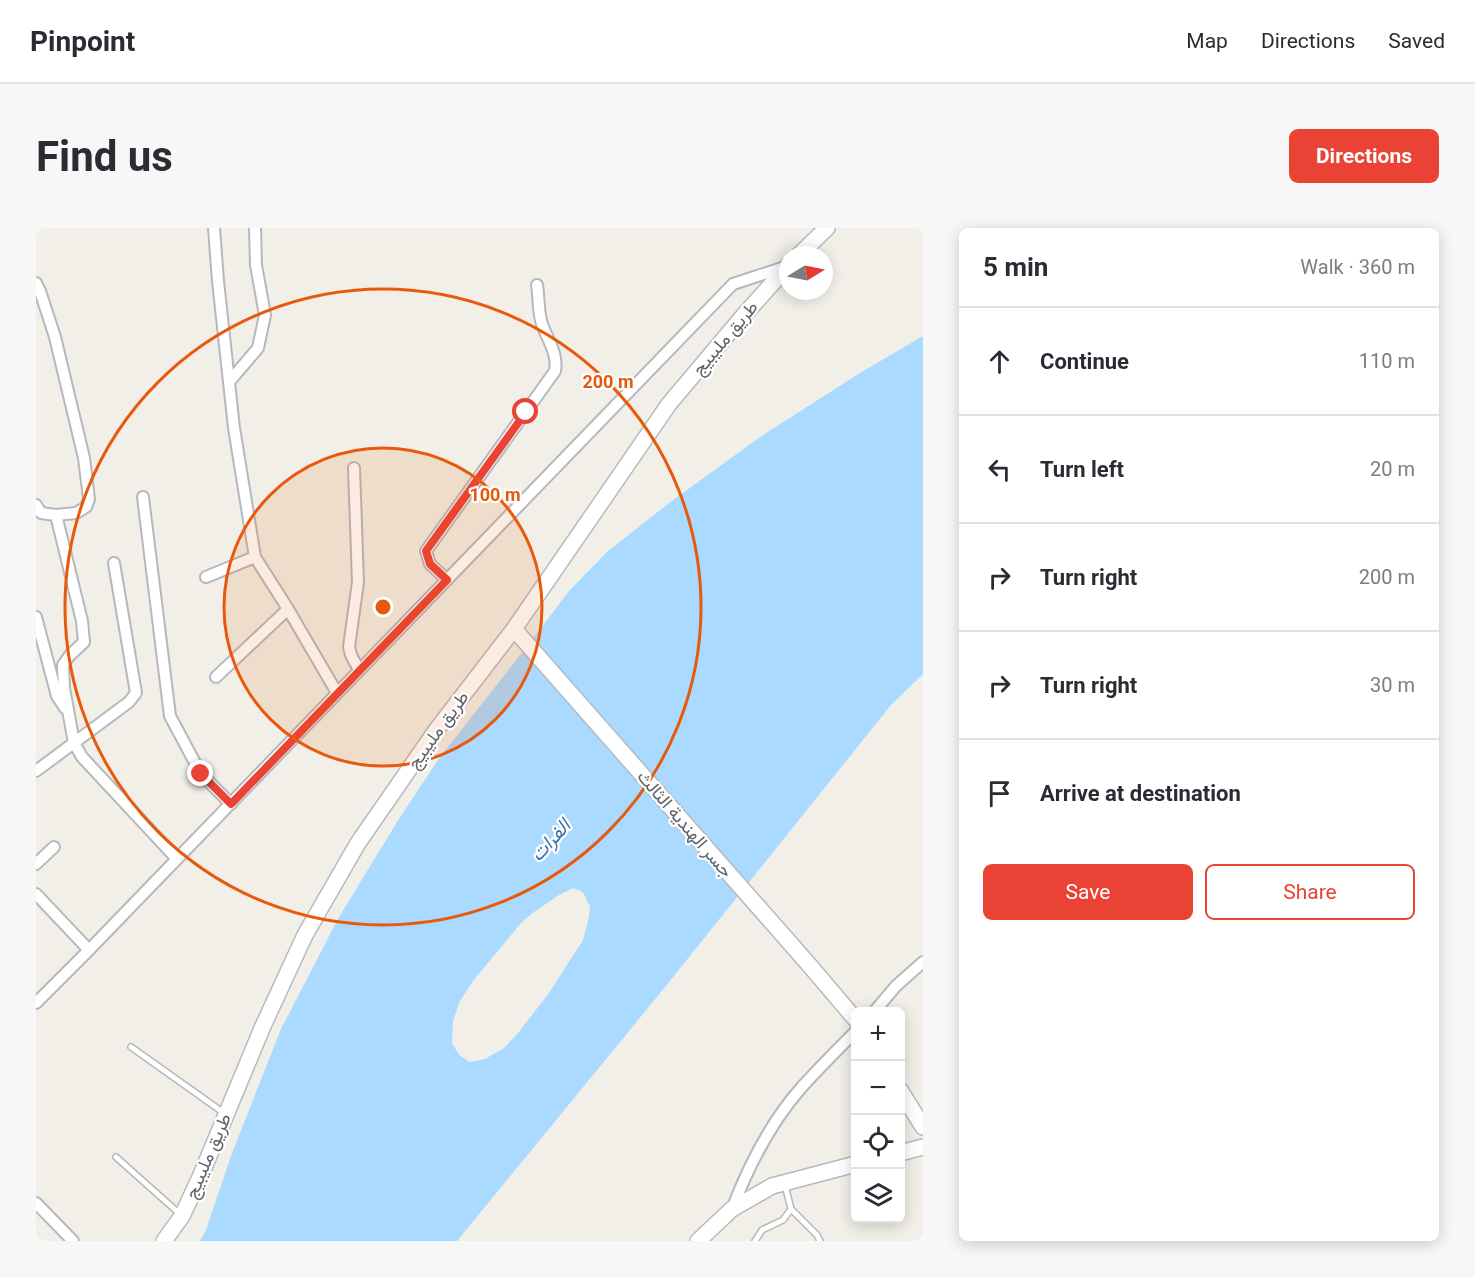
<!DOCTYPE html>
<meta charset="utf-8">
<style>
body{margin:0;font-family:Roboto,Vazirmatn,sans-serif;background:#f7f7f7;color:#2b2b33}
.controls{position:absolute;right:18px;bottom:18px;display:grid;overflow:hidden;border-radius:9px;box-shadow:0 3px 15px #0003}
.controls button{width:54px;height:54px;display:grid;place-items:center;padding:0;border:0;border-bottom:2px solid #e1e1e2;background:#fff;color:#2b2b33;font:30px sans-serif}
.compass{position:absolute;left:743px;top:18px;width:54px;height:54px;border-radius:50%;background:#fff;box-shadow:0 3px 15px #0003;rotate:80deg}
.stop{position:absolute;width:18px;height:18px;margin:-14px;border:4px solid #ea4335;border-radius:50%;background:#fff}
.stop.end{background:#ea4335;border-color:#fff;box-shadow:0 2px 6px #0008}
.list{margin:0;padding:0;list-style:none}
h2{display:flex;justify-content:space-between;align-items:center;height:78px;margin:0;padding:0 24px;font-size:26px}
h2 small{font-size:20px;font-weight:400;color:#7c7c81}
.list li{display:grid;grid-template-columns:39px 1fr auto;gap:18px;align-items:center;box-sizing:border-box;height:108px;padding:0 24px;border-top:2px solid #e1e1e2}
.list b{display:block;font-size:22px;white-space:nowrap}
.list em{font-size:20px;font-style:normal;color:#7c7c81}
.actions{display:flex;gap:12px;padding:18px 24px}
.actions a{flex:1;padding:14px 0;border:2px solid #ea4335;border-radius:9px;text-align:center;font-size:21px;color:#ea4335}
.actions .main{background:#ea4335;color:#fff}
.icon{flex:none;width:33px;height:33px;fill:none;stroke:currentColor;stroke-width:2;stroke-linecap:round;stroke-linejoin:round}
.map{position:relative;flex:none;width:887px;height:1013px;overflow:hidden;border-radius:9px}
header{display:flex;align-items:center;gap:36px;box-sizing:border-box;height:84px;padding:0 30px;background:#fff;border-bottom:2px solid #e1e1e2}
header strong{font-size:28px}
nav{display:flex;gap:33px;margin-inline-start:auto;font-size:21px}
.intro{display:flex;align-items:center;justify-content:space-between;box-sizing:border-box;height:144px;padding:0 36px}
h1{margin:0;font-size:42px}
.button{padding:15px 27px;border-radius:9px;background:#ea4335;color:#fff;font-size:21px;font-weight:700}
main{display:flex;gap:36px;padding:0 36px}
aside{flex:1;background:#fff;border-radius:9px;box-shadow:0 3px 15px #0003}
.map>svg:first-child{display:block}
.water{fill:#aadaff;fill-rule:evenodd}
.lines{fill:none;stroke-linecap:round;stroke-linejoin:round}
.lane-casing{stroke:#b5b8bc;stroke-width:8}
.street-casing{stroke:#b5b8bc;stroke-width:14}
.secondary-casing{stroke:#b6babf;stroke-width:18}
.lane{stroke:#fff;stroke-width:5}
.street{stroke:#fff;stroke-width:10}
.secondary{stroke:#fff;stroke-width:15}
.route{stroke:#ea4335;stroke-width:8}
.ring{fill:none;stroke:#e8590c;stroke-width:3}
.labels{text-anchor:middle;stroke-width:4.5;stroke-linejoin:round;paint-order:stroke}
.street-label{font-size:18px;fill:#5f6368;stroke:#fff}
.water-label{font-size:20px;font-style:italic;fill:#4174aa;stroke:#fff}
.centre{fill:#e8590c;stroke:#fff;stroke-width:3}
.ring-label{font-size:18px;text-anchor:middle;font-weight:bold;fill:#e8590c;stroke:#fff;stroke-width:4.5;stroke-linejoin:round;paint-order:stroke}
</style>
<header>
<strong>Pinpoint</strong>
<nav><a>Map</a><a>Directions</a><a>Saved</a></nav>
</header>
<div class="intro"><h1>Find us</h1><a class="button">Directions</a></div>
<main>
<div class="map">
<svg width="887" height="1013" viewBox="0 0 887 1013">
<rect width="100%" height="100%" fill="#f1efe8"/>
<path class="water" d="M887 108V446L855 477 625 764 421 1013H164L170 1002 196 925 245 801 303 689 363 591 404 529 492 417 533 363 571 324 633 275 727 207 824 145ZM537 660 545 663 548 666 554 679 553 689 547 712 513 765 482 805 468 820 449 831 434 834 423 827 416 815 417 793 424 773 437 753 486 694 498 684 523 667Z"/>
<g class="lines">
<defs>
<path id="lane" d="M95 819 188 885
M80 929 145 987
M755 981 781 1007 784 1013
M719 1013 726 1002 747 992 755 981 749 957"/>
<path id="street" d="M178 0 182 53 198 200 219 329 252 381 301 465
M0 55 4 63 19 109 48 230 53 271 50 279 40 285 20 287
M193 154 222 120 229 87 220 37 219 0
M318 240 322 354 313 419 315 427 323 442
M107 269 134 488 165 546 195 576
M0 277 5 285 20 287 46 393 48 414 34 427 27 437 28 460 38 515 46 529 141 631
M170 349 219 329
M411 352 394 336 390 323 519 143C522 125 512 113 506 96 502 85 503 69 501 57
M0 389 21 468 29 480
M180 449 252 381
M0 543 93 474 100 465 78 335
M0 636 18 619
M0 666 53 722
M0 775 53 722 697 56 752 38
M838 784 860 758 887 734
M0 975 37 1013
M696 981C713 937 734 895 765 860 782 841 801 822 820 803"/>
<path id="secondary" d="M763 27 791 0
M478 401 775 739 820 792
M864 862 887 899
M864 925 887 919
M128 1013 146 988 165 947 227 798 269 707 322 615 401 501 478 401 633 176 708 87 752 38
M662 1013 696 981 736 958 820 936"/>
</defs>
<use href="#lane" class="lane-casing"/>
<use href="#street" class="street-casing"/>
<use href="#secondary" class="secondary-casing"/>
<use href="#lane" class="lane"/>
<use href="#street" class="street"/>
<use href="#secondary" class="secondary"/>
</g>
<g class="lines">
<path class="route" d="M165 546 195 576 411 352 394 336 390 323 490 184"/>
</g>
<circle cx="347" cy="379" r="159" fill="#e8590c" fill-opacity=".12"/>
<g class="ring">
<circle cx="347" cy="379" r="159"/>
<circle cx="347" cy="379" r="318"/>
</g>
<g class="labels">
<g class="street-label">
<text transform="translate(689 110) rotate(-50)" y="6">طريق مليبيج</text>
<text transform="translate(402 502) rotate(-54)" y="6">طريق مليبيج</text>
<text transform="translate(649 596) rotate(49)" y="6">جسر الهندية الثالث</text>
<text transform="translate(172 928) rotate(-67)" y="6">طريق مليبيج</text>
</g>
<g class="water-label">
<text transform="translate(514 612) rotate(-48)" y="7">الفرات</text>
</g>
</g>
<circle cx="347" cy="379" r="9" class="centre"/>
<g class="ring-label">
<text x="572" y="160">200 m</text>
<text x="459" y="273">100 m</text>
</g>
</svg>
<div class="controls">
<button>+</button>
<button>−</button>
<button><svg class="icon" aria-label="locate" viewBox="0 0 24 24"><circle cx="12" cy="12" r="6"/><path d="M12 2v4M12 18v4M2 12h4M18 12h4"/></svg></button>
<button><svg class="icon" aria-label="layers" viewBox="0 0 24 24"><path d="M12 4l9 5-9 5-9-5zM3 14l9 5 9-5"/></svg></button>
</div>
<svg class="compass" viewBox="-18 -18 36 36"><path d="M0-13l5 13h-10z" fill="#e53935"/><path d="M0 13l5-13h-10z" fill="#7c7c81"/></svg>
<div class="stop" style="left:490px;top:184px"></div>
<div class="stop end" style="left:165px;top:546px"></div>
</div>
<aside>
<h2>5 min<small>Walk · 360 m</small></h2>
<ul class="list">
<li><svg class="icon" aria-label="ahead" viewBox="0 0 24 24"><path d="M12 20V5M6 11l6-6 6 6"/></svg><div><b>Continue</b></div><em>110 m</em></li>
<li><svg class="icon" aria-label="left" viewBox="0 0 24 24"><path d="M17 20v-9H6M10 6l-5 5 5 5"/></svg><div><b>Turn left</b></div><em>20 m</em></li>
<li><svg class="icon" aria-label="right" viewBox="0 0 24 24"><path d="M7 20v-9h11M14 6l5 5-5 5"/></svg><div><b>Turn right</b></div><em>200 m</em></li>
<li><svg class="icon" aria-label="right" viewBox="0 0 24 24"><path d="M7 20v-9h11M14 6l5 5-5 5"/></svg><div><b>Turn right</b></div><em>30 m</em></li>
<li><svg class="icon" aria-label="arrive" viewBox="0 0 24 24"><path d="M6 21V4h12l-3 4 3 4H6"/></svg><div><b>Arrive at destination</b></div></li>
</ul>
<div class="actions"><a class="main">Save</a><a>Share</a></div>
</aside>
</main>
